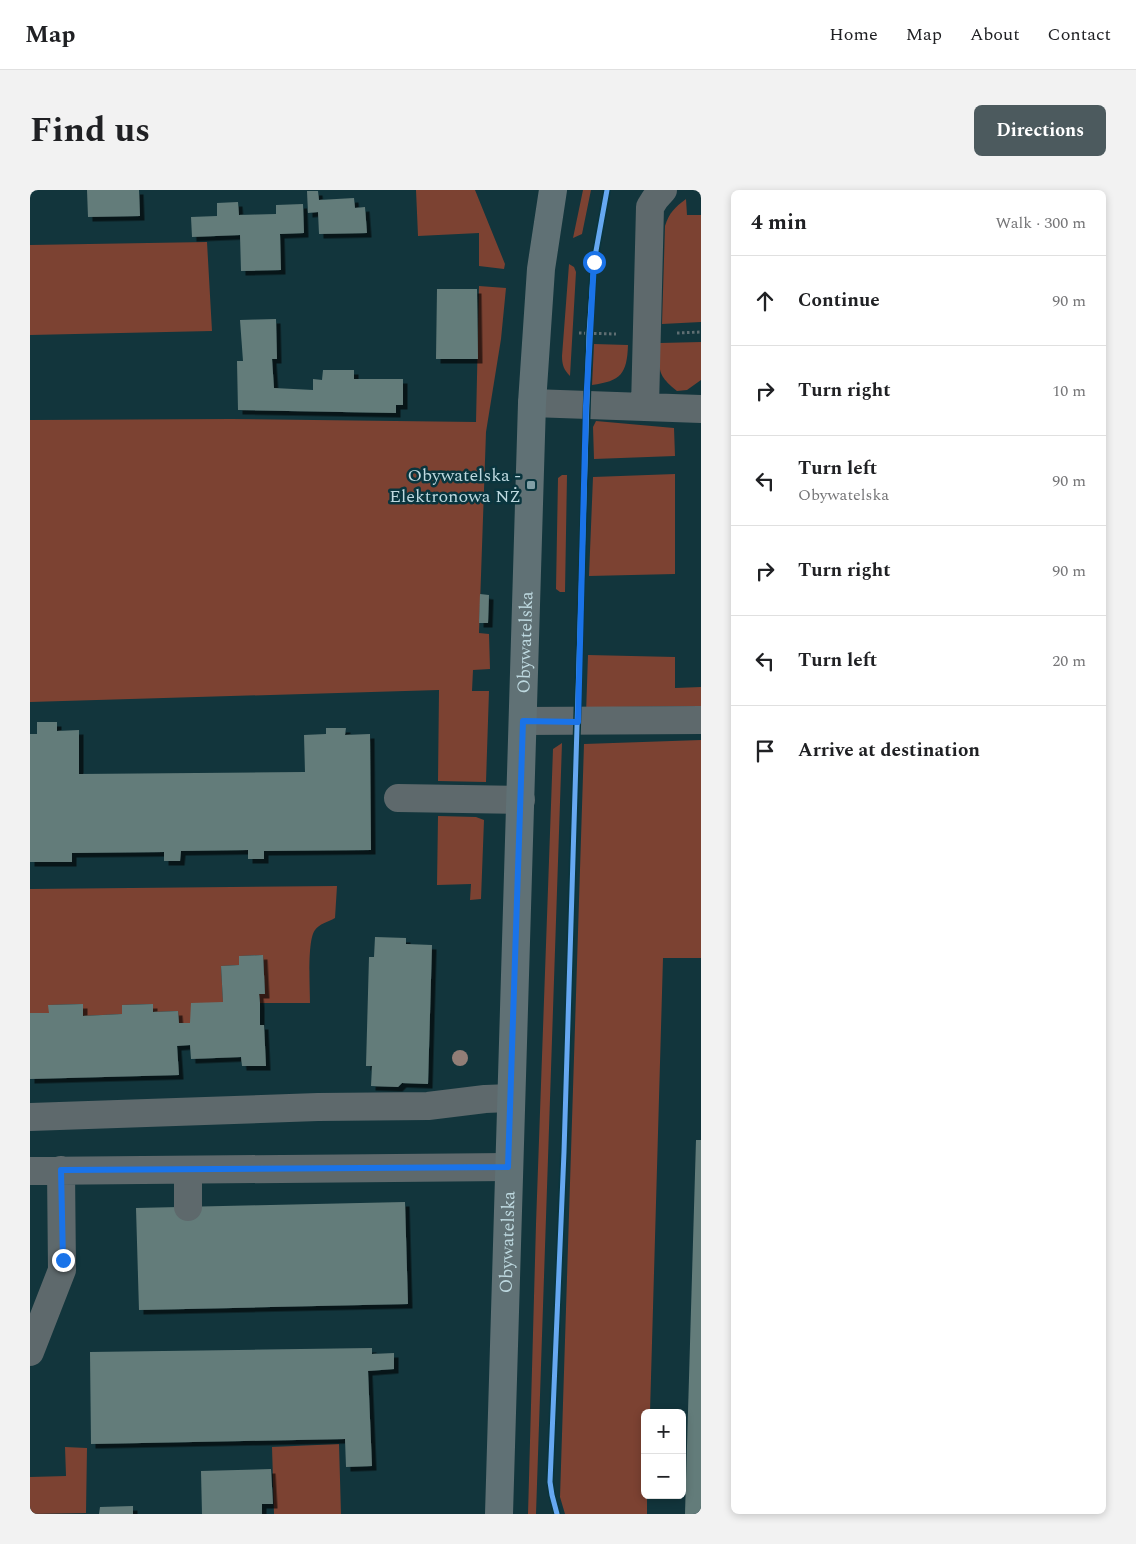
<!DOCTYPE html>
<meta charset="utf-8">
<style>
body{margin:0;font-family:Spectral,serif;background:#f2f2f2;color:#202124}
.controls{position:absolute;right:15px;bottom:15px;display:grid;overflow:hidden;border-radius:8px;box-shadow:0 2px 8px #0003}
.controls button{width:45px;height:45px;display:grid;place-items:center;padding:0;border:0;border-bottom:1px solid #e0e0e0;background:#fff;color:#202124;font:25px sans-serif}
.stop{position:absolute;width:15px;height:15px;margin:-11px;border:4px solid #1a73e8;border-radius:50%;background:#fff}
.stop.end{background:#1a73e8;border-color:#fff;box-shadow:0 1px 5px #0008}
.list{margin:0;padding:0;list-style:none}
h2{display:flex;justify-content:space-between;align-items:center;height:65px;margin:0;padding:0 20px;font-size:21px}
h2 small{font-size:16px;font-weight:400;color:#757577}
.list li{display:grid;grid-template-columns:32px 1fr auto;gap:15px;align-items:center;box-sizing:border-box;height:90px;padding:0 20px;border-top:1px solid #e0e0e0}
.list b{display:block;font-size:19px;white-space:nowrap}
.list p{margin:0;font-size:16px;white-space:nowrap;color:#757577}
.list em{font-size:16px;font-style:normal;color:#757577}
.icon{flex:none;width:28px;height:28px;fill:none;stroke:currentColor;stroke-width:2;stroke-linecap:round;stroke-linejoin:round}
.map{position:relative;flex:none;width:671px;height:1324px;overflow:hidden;border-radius:8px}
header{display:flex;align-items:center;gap:30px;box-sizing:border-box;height:70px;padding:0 25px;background:#fff;border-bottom:1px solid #e0e0e0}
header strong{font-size:24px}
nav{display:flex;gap:28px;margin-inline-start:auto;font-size:18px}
.intro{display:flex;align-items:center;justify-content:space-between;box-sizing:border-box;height:120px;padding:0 30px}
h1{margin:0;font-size:35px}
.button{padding:12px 22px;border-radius:8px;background:#4c5a5e;color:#fff;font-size:18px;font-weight:700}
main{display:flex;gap:30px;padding:0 30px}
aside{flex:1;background:#fff;border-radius:8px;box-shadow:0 2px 8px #0003}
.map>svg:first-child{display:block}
.green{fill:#7c4232}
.building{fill:#647c7a;filter:url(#shadow)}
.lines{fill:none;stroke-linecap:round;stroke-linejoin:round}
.path{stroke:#5f6e72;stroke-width:3;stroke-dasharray:2.5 2.5;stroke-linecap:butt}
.minor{stroke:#5e696c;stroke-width:28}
.major{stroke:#607175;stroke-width:28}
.cycleway-casing{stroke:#09353e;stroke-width:8}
.cycleway{stroke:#66a8f1;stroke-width:5}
.tree{fill:#927e77}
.route{stroke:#1a73e8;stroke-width:6}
.poi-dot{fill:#819fa6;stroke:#09353e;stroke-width:2}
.labels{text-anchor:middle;stroke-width:5;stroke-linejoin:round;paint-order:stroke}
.poi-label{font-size:18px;fill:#bdd8df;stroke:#09353e;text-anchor:end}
.street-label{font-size:18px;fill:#bdd8df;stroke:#09353e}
</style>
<header>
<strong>Map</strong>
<nav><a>Home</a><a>Map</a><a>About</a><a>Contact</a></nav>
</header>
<div class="intro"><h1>Find us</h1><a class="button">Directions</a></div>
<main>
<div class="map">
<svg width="671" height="1324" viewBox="0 0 671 1324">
<defs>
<filter id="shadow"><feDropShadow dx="4.5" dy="4.5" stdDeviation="0" flood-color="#0009"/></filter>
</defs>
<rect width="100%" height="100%" fill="#12353c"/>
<path class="green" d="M386 0H445L475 74 474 79 449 76V43L388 46Z
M553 0H561L552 44 543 48Z
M656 9 657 25H671V132L632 134 635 36C639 23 645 17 656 9Z
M177 52 182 141 0 145V55Z
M539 74 544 77 546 82 540 186C534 180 532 175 532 166Z
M449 96 476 98 471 149 456 242 449 443 459 444 460 479 443 480 442 501H459L456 592 408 591 409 500 0 512V230L201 229 446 232Z
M671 152V190L657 200 647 201C625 183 630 180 630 153Z
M564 154 598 155C597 184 591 191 562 195Z
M566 231 644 238 645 266 564 269 563 237Z
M645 284V384L559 386 563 287Z
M532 285H537L535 402H530L526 399 528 288Z
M558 465 645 467V498L671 497V516L584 517 556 524Z
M671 550V768H633L620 1223H615V1305H617V1324H535L530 1307 554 554Z
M532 553 506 1324H498L506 1034 523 559Z
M408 626 446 627 454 630 451 709 440 710 441 694 407 695Z
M307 696 305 728C298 732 289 734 285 740 277 750 280 799 280 813H230L229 804H235L233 765 209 766V775L191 776 193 812 160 833H149L148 821 123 822V814L92 815V824L53 826 52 814 19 815V823H0V699Z
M309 1254 311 1324H244L242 1257Z
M35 1257 57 1258 56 1323 0 1324V1287L36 1286Z"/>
<path class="building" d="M57 0H109L110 26 58 27Z
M277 1H288L289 10 324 8 325 18 335 17 337 43 289 44 288 22 278 23Z
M208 12 209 25 246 24V15L273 14 274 43 250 44 251 80 211 81 210 45 162 47 161 27 187 26V13Z
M407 99H447L448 169H406Z
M246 129 247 169H242L244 198 283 200V189L292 190 293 180H324V189H373V215H366V223L208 220 207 171H213L210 130Z
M450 404 459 405 458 433H449Z
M7 532H27V541L49 540V584L275 582 274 545 296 544V538H316L315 545 340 544 341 660 234 661V669H218V660L151 661 150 671H134V662L42 663V672H0V544H7Z
M345 747 376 748V754L402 755 398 894 372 893 368 897 341 896 342 876H336L339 767H344Z
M233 765 235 804H229L230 813V835H234L236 876H212L211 867 161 869 160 855 147 856 149 885 0 889V823H19L18 815 53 814V826L92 824V815L123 814V822L148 821 149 833H160L161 813 193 812 191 776 209 775V766Z
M666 950H671V1324H655Z
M375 1012 378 1114 109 1120 106 1018Z
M342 1158V1164L364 1163V1179L338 1181 342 1276 316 1277 315 1249 61 1254 60 1162Z
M241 1279 243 1314H232V1324H172L171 1281Z
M103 1316V1324H69L70 1317Z"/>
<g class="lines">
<path class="path" d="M549 143 586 144
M647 143 671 142"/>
<path class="minor" d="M502 213 671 219
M615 217 620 17 625 9 633 0
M493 531 671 530
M368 608 491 610
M0 927 288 917 398 916 455 909 481 908
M0 981 478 977
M158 1017V980
M0 1162 32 1080 31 980"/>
<path class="major" id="s1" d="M469 1324 502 213 511 79 523 0"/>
<defs>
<path id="cycleway" d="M527 1324 522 1305 520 1292 534 962 559 144 564 72 577 0"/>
</defs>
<use href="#cycleway" class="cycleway-casing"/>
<use href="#cycleway" class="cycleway"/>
</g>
<circle class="tree" cx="430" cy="868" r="8"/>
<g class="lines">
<path class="route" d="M33 1070 31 980 478 977 493 531 548 532 556 216 564 72"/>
</g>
<rect class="poi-dot" x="496" y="290" width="10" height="10" rx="2.5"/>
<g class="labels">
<g class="poi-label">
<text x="491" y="291">Obywatelska -<tspan x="491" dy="21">Elektronowa NŻ</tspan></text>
</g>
<g class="street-label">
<text dy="6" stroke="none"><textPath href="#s1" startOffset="872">Obywatelska</textPath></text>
<text dy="6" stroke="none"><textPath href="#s1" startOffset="272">Obywatelska</textPath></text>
</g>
</g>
</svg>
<div class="controls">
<button>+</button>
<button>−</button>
</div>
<div class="stop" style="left:564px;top:72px"></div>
<div class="stop end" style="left:33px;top:1070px"></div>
</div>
<aside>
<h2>4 min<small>Walk · 300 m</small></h2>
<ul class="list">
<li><svg class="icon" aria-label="ahead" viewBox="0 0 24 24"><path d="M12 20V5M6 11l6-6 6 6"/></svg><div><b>Continue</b></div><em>90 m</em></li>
<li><svg class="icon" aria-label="right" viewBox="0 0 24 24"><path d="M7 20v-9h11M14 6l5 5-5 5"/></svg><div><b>Turn right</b></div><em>10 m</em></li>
<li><svg class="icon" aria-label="left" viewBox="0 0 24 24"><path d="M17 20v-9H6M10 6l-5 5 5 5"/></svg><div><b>Turn left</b><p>Obywatelska</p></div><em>90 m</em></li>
<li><svg class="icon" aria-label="right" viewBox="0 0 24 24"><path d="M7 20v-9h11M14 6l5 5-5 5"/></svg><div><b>Turn right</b></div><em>90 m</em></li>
<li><svg class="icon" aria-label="left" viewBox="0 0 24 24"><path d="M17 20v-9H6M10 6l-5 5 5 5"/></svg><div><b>Turn left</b></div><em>20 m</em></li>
<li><svg class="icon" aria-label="arrive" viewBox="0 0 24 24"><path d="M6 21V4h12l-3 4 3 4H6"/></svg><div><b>Arrive at destination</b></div></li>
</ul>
</aside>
</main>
